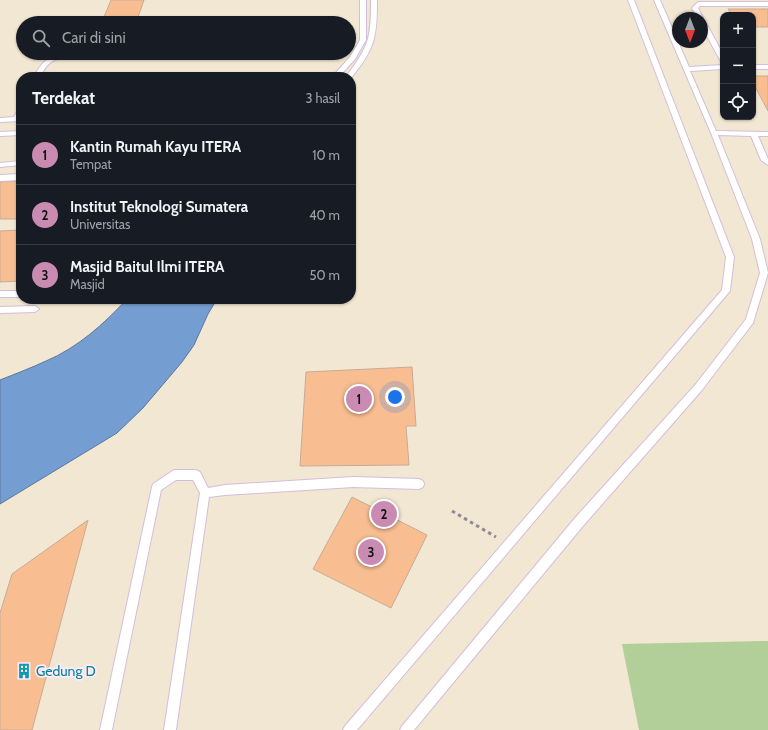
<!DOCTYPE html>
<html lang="id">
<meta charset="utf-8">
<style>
body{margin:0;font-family:Cabin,sans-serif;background:#20242c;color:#f1f3f6}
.controls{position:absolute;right:12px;top:12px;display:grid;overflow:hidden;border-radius:8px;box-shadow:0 1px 3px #0004}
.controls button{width:36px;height:36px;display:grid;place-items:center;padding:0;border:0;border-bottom:1px solid #363941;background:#171b24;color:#f1f3f6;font:20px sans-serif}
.compass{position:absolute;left:672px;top:12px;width:36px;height:36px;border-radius:50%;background:#171b24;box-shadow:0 1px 3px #0004;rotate:180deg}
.you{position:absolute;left:395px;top:397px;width:14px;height:14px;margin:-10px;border:3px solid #fff;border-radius:50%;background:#1a73e8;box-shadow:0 0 0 6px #1a73e833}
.badge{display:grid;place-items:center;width:26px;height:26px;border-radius:50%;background:#c98bb2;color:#111;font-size:13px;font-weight:700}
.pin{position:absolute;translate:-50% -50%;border:2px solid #fff;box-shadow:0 1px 4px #0006}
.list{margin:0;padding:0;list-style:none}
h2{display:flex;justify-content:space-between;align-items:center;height:52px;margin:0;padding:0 16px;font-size:17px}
h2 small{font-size:13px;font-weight:400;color:#9ea1a6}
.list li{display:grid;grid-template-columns:26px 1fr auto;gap:12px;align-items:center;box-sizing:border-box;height:60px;padding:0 16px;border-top:1px solid #363941}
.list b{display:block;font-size:15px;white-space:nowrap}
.list p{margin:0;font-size:13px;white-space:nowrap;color:#9ea1a6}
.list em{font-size:13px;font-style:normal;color:#9ea1a6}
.icon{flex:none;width:22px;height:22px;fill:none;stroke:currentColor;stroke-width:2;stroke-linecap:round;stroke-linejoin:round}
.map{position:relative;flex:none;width:768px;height:730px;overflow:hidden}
.search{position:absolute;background:#171b24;box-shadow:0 1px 3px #0004;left:16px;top:16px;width:340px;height:44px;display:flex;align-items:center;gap:10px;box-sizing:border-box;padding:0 14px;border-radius:22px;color:#9ea1a6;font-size:15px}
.panel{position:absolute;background:#171b24;box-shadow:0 1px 3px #0004;left:16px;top:72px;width:340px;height:232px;border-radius:16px}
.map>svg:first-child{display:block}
.education{fill:#f1e7d2;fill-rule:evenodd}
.green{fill:#b2ce99}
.water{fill:#749ed1;stroke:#5d779e}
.building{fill:#f8be92;stroke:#c9ab95}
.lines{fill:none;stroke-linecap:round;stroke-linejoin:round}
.service-casing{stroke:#d4bedb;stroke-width:2}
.path{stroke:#938897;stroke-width:3;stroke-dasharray:3.5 3.5;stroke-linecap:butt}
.service{fill:#fff;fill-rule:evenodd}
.labels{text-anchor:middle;stroke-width:3.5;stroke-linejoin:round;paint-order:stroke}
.near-culture-label{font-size:14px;fill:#0d838f;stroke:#faecff;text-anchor:start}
</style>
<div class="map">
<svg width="768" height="730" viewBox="0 0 768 730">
<rect width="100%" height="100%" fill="#faecff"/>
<path class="education" d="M0 0H768V730H0ZM723 15H753V117H723ZM678 18H702V42H678ZM23 23H349V53H23ZM21 77H351V299H21Z"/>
<path class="green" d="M768 641V730H639L622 644Z"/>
<path class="water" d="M127 299H217L208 314 194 345 182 362 143 408 117 433 0 504V380C15 374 31 368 46 361 77 348 104 324 127 299Z"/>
<path class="building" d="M111 0H144L138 17H104Z
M728 9H768V27H753V15H732Z
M117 17H126L124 23H115Z
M753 76H768V111L753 83Z
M21 181V219H0V182Z
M21 230V281L0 282V231Z
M412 367 416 426H406L409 465 300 466 306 372Z
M352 497 427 535 391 608 313 569Z
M88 520 32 730H0V613L12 574Z"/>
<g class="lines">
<defs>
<path id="service" d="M360 0H366V40L355 59 339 77H332L350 57 360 40Z
M371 0H377C377 37 375 49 351 78V77H346C369 45 371 40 371 0Z
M628 0H634L734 257 730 291 357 730H343L345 726 722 290 726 257Z
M654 0H660L689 67 723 65V69L690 71 716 131 768 132V136H758L768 159V165L761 160 751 136 718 135 760 239 768 273 753 323 702 390 583 526 414 730H400L402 726 575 518 696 384 746 319 760 273 752 239 711 133Z
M768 2V6H700L698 8 703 18 702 19 705 21 723 54V62L720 60 702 27V18H697L692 8 698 2Z
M251 53 253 54V56L61 58C50 60 45 67 40 77H34C40 64 47 57 61 54Z
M753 65H768V69H753Z
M19 108H21V121L0 122V118L14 117Z
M21 131V135L0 136V132Z
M21 161V165L0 167V163Z
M21 174V180L0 181V175Z
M0 291H21V297H0Z
M35 306 39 309 35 312 0 313V307Z
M174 470H196L200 472 208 488 225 485 353 477 419 479 423 481 424 484 423 487 419 489 353 487 225 495 209 497 176 730H164L200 493 193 480H176L161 490 112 730H100L152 487 153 484Z"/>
</defs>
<use href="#service" class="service-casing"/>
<path class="path" d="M452 511 496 537"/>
<use href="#service" class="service"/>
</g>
<defs>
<symbol id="building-bare" viewBox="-9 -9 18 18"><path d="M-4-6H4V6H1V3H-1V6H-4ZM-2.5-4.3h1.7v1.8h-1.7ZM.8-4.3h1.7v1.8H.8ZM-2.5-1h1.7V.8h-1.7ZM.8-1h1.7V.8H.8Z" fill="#0f9aa8" stroke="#faecff" stroke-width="2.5" paint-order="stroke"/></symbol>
</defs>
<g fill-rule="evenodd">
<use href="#building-bare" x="13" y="660" width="22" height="22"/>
</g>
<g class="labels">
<g class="near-culture-label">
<text x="36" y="676">Gedung D</text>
</g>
</g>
</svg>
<div class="controls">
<button>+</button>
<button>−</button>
<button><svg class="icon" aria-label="locate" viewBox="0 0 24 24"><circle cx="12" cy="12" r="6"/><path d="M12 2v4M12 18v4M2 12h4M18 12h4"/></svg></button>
</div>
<svg class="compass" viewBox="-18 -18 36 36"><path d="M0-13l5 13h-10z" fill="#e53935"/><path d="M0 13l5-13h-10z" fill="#9ea1a6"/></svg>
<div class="you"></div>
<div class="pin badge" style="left:359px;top:399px">1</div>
<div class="pin badge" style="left:384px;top:514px">2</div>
<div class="pin badge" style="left:371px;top:552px">3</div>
<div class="search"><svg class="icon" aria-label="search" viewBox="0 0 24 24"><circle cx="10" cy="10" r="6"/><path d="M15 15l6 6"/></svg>Cari di sini</div>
<section class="panel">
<h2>Terdekat<small>3 hasil</small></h2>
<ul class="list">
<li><span class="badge">1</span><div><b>Kantin Rumah Kayu ITERA</b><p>Tempat</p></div><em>10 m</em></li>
<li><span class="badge">2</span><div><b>Institut Teknologi Sumatera</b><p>Universitas</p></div><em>40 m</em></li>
<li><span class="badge">3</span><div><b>Masjid Baitul Ilmi ITERA</b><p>Masjid</p></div><em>50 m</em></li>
</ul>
</section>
</div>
